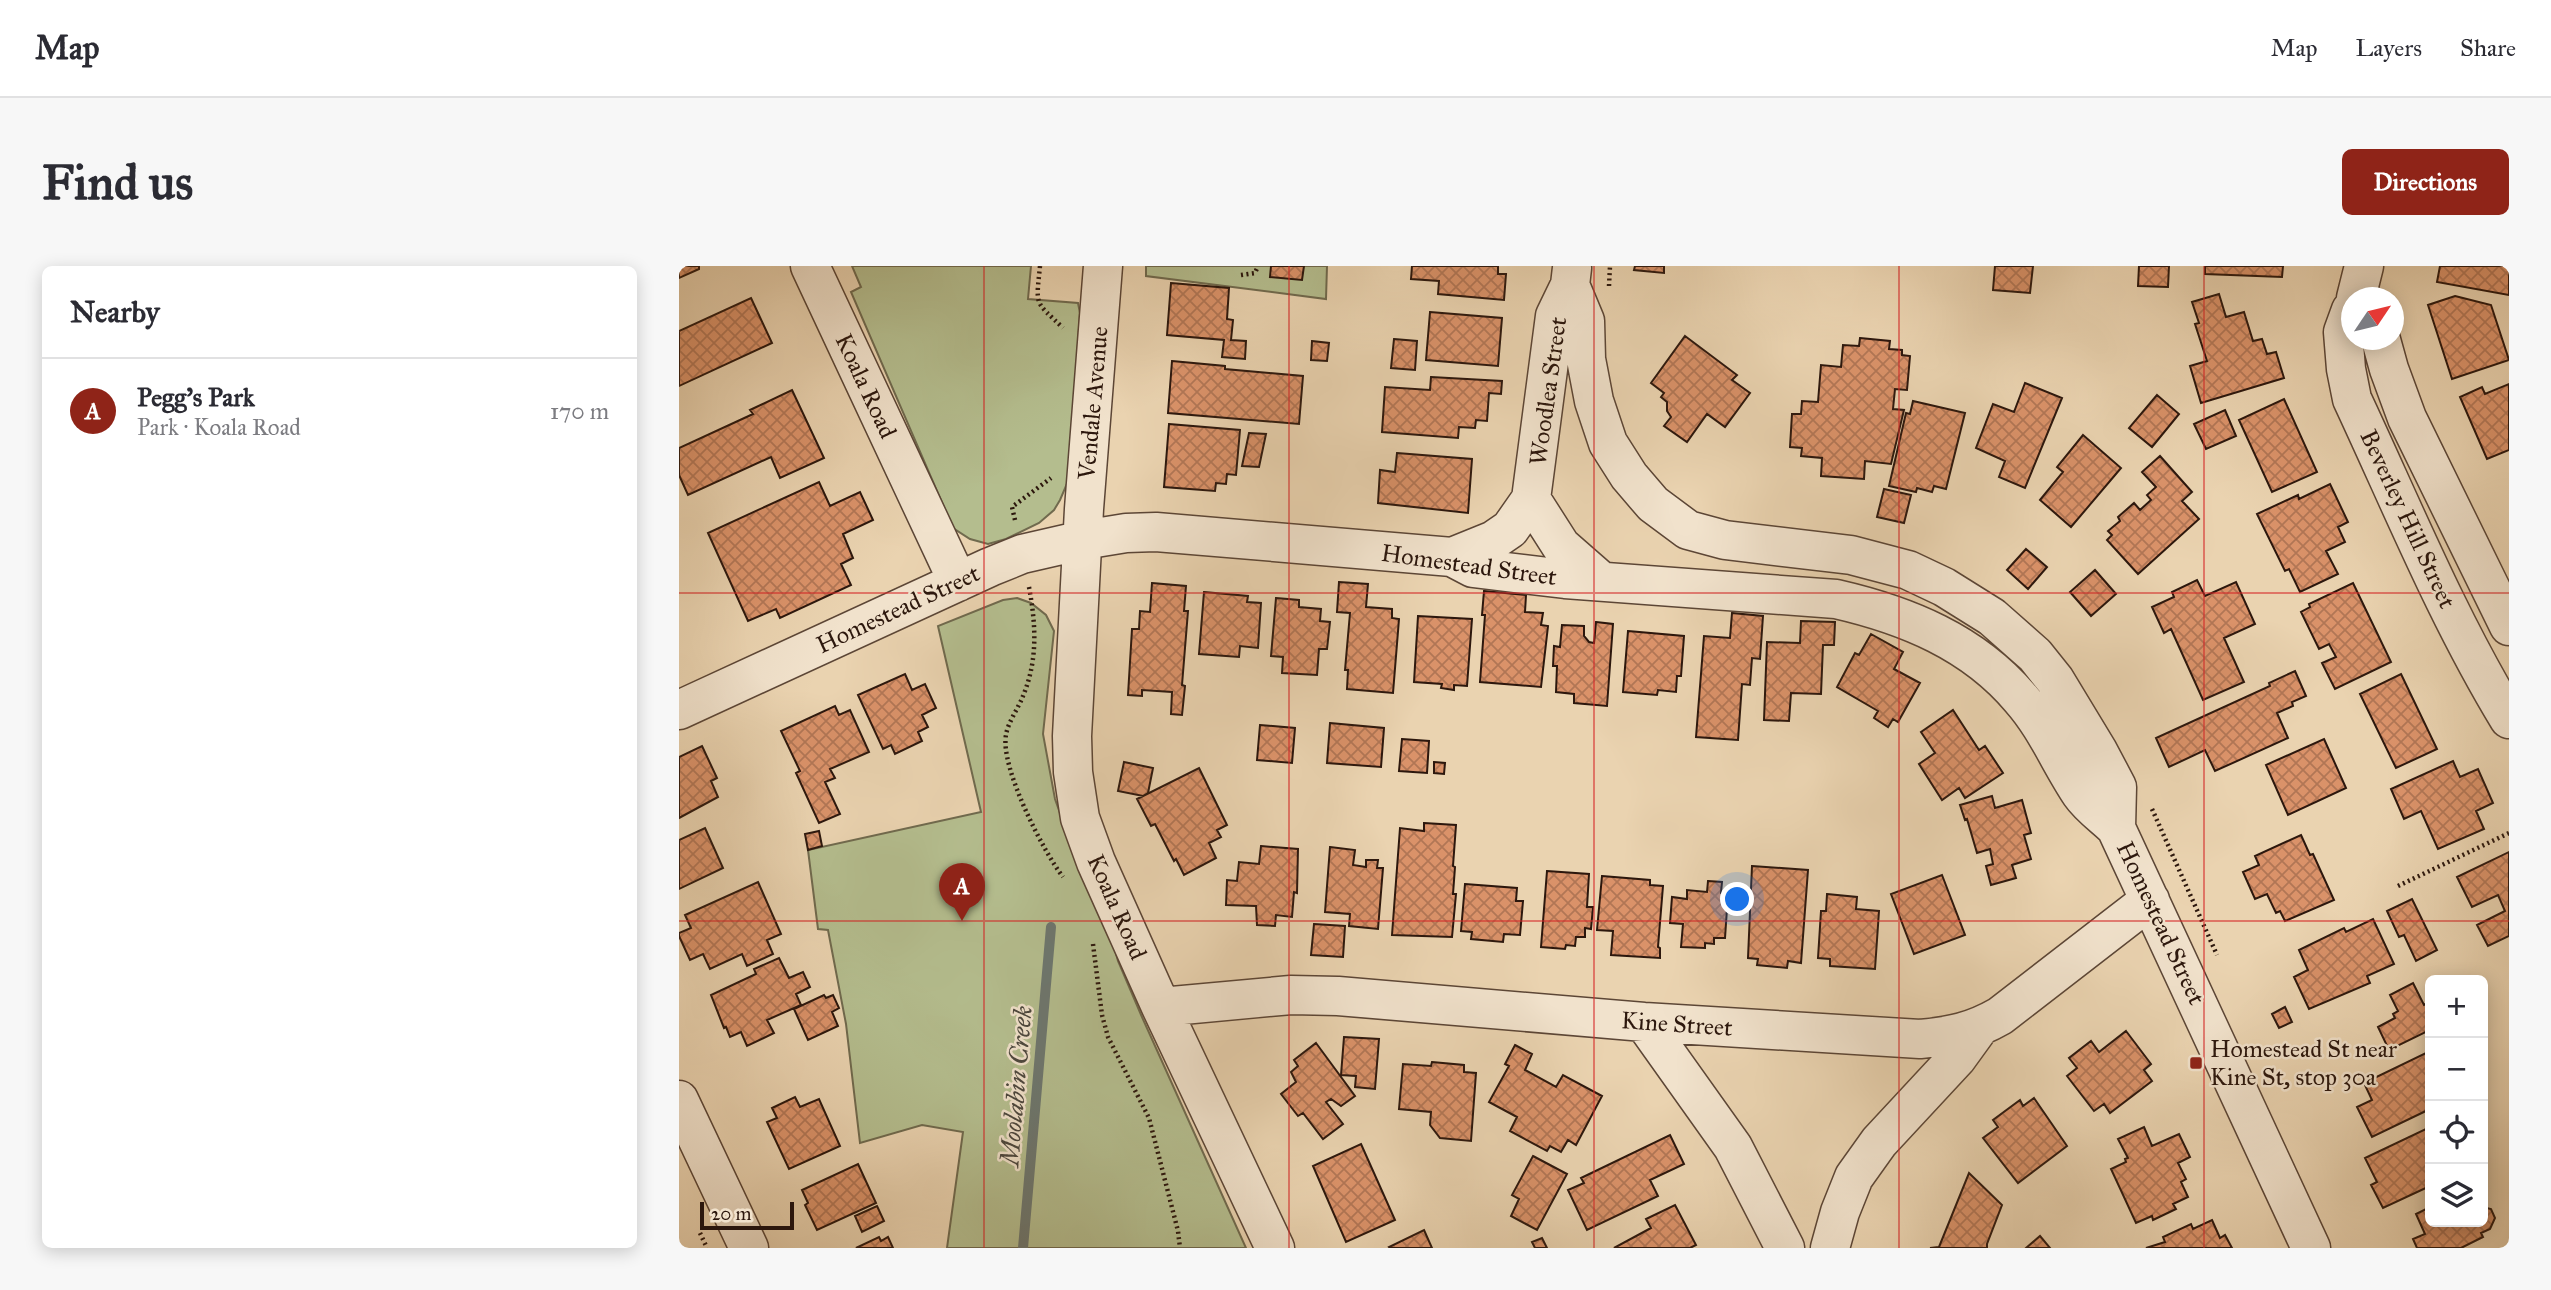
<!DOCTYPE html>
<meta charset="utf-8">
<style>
body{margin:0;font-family:"IM FELL Great Primer",serif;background:#f7f7f7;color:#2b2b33}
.controls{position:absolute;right:21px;bottom:21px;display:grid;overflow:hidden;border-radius:10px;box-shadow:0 4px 18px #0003}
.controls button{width:63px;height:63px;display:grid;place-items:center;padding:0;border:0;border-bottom:2px solid #e1e1e2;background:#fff;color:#2b2b33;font:35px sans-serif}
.compass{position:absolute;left:1662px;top:21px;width:63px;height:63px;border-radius:50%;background:#fff;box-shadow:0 4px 18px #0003;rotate:55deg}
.scale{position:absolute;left:21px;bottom:18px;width:94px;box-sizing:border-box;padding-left:7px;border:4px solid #2c170d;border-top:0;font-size:19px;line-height:24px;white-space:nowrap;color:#2c170d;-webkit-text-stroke:5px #f1e2cc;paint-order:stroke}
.you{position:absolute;left:1059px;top:634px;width:24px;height:24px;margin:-18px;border:5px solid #fff;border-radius:50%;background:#1a73e8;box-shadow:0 0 0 10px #1a73e833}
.badge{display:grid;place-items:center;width:46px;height:46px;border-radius:50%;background:#8f2418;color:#fff;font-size:23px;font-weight:700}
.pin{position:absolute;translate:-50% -58px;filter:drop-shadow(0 2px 4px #0008)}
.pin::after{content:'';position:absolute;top:37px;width:24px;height:21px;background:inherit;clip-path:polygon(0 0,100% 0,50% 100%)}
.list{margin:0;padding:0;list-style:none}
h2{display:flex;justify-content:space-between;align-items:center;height:91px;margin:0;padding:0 28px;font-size:30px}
h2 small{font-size:23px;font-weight:400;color:#7c7c81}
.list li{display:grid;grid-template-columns:46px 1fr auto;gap:21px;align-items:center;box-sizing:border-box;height:105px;padding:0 28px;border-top:2px solid #e1e1e2}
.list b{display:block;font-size:26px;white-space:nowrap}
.list p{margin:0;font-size:23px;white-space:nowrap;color:#7c7c81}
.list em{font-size:23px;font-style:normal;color:#7c7c81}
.icon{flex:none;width:38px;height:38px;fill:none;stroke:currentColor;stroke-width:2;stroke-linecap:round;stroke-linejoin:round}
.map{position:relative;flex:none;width:1830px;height:982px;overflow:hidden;border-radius:10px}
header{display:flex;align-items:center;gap:42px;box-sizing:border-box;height:98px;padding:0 35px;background:#fff;border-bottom:2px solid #e1e1e2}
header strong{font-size:33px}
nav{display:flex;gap:38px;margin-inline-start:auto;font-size:24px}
.intro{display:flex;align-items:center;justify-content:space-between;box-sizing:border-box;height:168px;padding:0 42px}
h1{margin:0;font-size:49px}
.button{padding:18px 32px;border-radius:10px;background:#8f2418;color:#fff;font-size:24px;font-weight:700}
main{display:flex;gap:42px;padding:0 42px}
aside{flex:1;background:#fff;border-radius:10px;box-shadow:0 4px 18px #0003}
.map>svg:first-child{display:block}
.park{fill:#b4bd8e;stroke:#706a4e;stroke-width:2}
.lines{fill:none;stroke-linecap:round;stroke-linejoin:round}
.stream{stroke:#6d776f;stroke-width:10}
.building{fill:url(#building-cross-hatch);stroke:#2c170d;stroke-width:2}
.minor-casing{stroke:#5c4636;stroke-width:41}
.path{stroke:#2c170d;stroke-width:4.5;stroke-dasharray:2 3.5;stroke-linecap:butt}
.minor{stroke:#f1e2cc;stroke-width:38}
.grid{fill:none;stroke:#d62828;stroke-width:2;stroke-opacity:0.55}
.poi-dot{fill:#8f2418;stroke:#f1e2cc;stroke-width:2.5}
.labels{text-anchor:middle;stroke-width:5;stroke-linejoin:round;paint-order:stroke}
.street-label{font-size:24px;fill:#2c170d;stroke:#f1e2cc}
.poi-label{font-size:24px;fill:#2c170d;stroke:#f1e2cc;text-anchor:start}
.water-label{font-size:26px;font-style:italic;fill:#4c473e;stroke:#f1e2cc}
</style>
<header>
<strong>Map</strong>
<nav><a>Map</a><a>Layers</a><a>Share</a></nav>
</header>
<div class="intro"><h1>Find us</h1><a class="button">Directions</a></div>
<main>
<aside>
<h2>Nearby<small></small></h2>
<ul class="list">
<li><span class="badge">A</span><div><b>Pegg's Park</b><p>Park · Koala Road</p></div><em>170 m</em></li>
</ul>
</aside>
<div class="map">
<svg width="1830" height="982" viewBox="0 0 1830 982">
<defs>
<pattern id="building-cross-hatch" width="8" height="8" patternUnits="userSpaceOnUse" patternTransform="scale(1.75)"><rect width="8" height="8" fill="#da9269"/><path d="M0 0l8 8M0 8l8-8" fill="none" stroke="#b17655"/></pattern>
</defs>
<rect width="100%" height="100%" fill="#ead3b0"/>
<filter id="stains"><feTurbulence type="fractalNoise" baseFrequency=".00286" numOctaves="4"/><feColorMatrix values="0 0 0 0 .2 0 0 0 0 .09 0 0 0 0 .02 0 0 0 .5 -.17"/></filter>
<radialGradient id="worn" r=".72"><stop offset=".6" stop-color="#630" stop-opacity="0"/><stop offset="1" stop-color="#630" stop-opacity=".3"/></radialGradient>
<path class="park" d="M173 0H352L349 33 399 37 401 47 390 213 381 234 375 244 360 257 327 273 309 278 291 273 274 262 172 26 182 21Z
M467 0H648L647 33 467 10Z
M338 332 352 337 367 349 375 365 364 468 376 533 391 575 426 646 439 695 463 751 567 982H268L284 866 243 859 181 877 167 758 149 664 139 663 129 584 302 546 259 360 324 334Z"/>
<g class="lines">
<path class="stream" d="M344 982 372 661"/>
</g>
<path class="building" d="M0 0H20V3L0 12Z
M592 0H625L623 14 591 11Z
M733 0H819V8H827L825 34 759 28 760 15 732 13Z
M956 0H985V7L955 4Z
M1316 0H1354L1351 27 1314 24Z
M1460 0H1490L1489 21 1459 20Z
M1526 0H1604L1603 11 1526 8Z
M1761 0H1830V29L1758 16Z
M492 17 550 22 548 53 554 54 552 74 567 75 566 93 543 91 545 74 488 69Z
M1540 28 1547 51 1565 46 1574 75 1583 73 1588 88 1597 86 1605 112 1522 137 1511 100 1528 95 1516 58 1520 57 1513 36Z
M1776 30 1812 39 1830 94 1773 113 1749 39Z
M72 32 93 77 0 120V65Z
M751 46 823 52 819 100 747 94Z
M1006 70 1058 109 1053 114 1071 127 1046 161 1028 148 1008 176 985 160 992 151 988 145V136L982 131 985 127 972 117Z
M1181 72 1211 75 1210 83 1223 84V89L1231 90 1228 124 1216 123 1214 143 1225 144 1212 198 1186 195 1185 213 1142 210 1143 192 1122 190 1123 182 1111 181 1113 148H1122L1123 135 1139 136 1142 99 1162 101 1164 79 1180 80Z
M715 73 738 75 736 104 712 102Z
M633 75 650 77 648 95 632 94Z
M493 95 546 100V103L624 110 620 158 489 147Z
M752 111 823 115 822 128 810 127 808 155 797 154 796 162 780 161 779 172 703 166 706 121 751 124Z
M1346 117 1383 132 1346 222 1320 211 1326 195 1297 182 1314 138 1335 146Z
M1830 118V184L1808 193 1781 131 1803 121 1806 128Z
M113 124 145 192 101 212 92 191 9 229 0 209V182L74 148 71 144Z
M1478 129 1500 148 1473 181 1450 162Z
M1605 133 1638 206 1593 226 1560 154Z
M1234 135 1286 147 1267 223 1255 220 1253 226 1238 222 1237 226 1210 220 1227 147 1231 148Z
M1546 144 1557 170 1527 183 1515 158Z
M490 158 561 164 557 209 548 208 547 218 537 217 536 225 485 221Z
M570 167 587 168 580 201 563 200Z
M1404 169 1442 202 1392 261 1361 234 1384 206 1378 201Z
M718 187 793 193 789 247 699 237 701 204 716 206Z
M1481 190 1513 226 1503 235 1520 253 1459 308 1428 274 1433 269 1429 265 1441 255 1439 251 1455 237 1461 244 1472 234 1468 229 1477 221 1463 206Z
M140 216 151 240 181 226 194 254 164 268 174 292 162 298 172 319 101 352 97 343 69 355 29 267Z
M1651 218 1669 256 1659 261 1666 276 1647 285 1659 308 1621 326 1610 303 1606 305 1578 248 1619 229 1620 233Z
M1205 223 1232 229 1225 257 1198 251Z
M1347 283 1368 301 1349 323 1328 304Z
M1416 304 1437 328 1412 350 1391 326Z
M1518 314 1526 330 1557 316 1576 358 1545 372 1565 416 1524 434 1492 363 1485 367 1473 341 1495 331 1493 326Z
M660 316 689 318 687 341 713 343V352L720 353 714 427 668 423 669 404H666L671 347 658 346Z
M473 317 507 320 505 345H509L503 419 506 420 503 449 492 448 493 426 463 424V430L449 429 453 363H460L461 345 471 346Z
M1674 317 1712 396 1656 423 1643 397 1657 391 1650 378 1640 383 1622 346 1631 341 1630 338Z
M805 325 847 329 846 346 864 347 862 359 869 360 862 421 801 416 806 349H803Z
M525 326 569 330 568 336 582 337 579 382 561 380 560 391 520 388Z
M597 332 620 334V341L642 343 641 355 651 356 648 383H640L638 409 603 407 604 391 592 390Z
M1053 347 1084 350 1081 393 1073 392 1071 419 1063 418 1059 474 1017 471 1025 370 1051 372Z
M739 350 793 353 788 420 775 419V424L762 422 763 418 735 416Z
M1122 355 1156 356 1155 379H1144L1142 428 1112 427 1110 455 1085 454 1088 376 1121 377Z
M917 356 934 358 928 440 895 437V428L877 426 878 400H874L875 380 881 381 883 359 905 360V370L910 376 915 377Z
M949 365 1005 370 1002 410H998L997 426 979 424 978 429 944 426Z
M1192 368 1224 386 1215 403 1241 417 1219 456 1214 453 1209 461 1195 452 1199 445 1158 421 1176 387 1180 389Z
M1616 405 1627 430 1613 436 1614 440 1598 447 1609 472 1536 505 1526 484 1490 501 1477 472 1591 420 1590 417Z
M226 408 233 424 246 418 257 442 243 449 249 461 239 466 243 475 216 488 212 479 204 483 179 429Z
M1722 408 1758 483 1717 502 1681 428Z
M156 440 160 449 171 444 190 486 151 503 156 512 146 516 161 548 140 557 117 507 121 505 102 465Z
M1274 444 1300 484 1306 480 1324 507 1286 532 1280 522 1263 534 1240 498 1256 487 1242 466Z
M651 457 705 462 702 501 648 497Z
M581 459 616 462 613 497 578 494Z
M723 473 750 475 748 507 720 505Z
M1645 473 1667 522 1609 549 1587 499Z
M23 480 38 512 32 515 39 531 0 552V491Z
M1774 495 1781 511 1799 503 1814 537 1797 545 1805 563 1759 583 1742 545 1725 553 1712 523Z
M445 496 474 502 469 527 464 530 439 525Z
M755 496 766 497 765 508 755 507Z
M520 502 548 559 538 564 542 571 530 577 537 592 505 609 497 593 495 595 476 558 472 560 458 533Z
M1313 530 1316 542 1343 534 1352 567 1345 569 1352 593 1333 599 1337 612 1312 619 1307 600 1314 598 1311 583 1298 587 1288 553 1286 554 1281 539Z
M745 557 777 559 774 600 776 601 774 628H777L773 671 713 669 721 562 745 565Z
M26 562 44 602 0 623V574Z
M140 565 143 580 129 584 126 568Z
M1622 569 1631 589 1634 588 1655 634 1606 655 1601 645 1597 647 1588 628 1576 633 1564 606 1580 599 1576 590Z
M582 580 619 583 618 627 615 626 613 651 597 649 596 660 578 659 577 640 547 639 548 614 558 615 560 596 580 598Z
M651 581 676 584 674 599 687 601V594H699L698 602H704L699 663 670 660 671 648 646 646Z
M1830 586V670L1809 680 1798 659 1826 645 1819 629 1793 641 1778 611Z
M1073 600 1129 604 1122 697 1109 695 1108 702 1078 699 1079 693 1069 692Z
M868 605 910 608 908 641H914L912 663 906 662V671H897L896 680 887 679 886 683 862 681Z
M1263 609 1286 669 1235 688 1212 628Z
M923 610 971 614V619L984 620 979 681 981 682V692L932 689 934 665 918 664Z
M1029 615 1043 616 1042 627 1049 628 1046 672H1035V678L1026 677V682L1002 681 1004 658 991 657 993 631 1008 633V624L1028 626Z
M79 616 102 668 88 674 94 688 68 700 63 688 31 703 24 688 11 694 0 670V667L12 662 6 649Z
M786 618 838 622 837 635H844L841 669 825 668 824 676 792 673 793 666 782 665Z
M1148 628 1178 631 1177 643 1200 645 1196 703 1151 700V693L1139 692 1142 645H1147Z
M1733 633 1758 684 1737 695 1725 669 1720 671 1708 645Z
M1694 653 1715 698 1688 710 1691 717 1630 743 1615 711 1629 704 1620 684 1665 662 1667 666Z
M635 658 666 660 664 691 632 689Z
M100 692 110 712 124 706 131 721 117 728 122 739 88 754 95 767 68 780 62 766 51 771 47 761 45 762 32 729 77 708 75 703Z
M1734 717 1745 739 1751 736V764L1710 784 1699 761 1716 752 1714 748 1719 745 1711 729Z
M145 729 147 732 154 729 160 742 153 746 159 760 129 774 115 743Z
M1606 741 1613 756 1600 762 1593 748Z
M1447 765 1472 798 1465 804 1473 815 1431 847 1425 838 1415 845 1388 810 1398 802 1390 792 1412 775 1420 786Z
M665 771 700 773 696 823 676 821 677 810 662 809Z
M637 777 676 830 662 840 652 833 647 836 664 858 644 873 624 847 619 850 602 828 617 816 612 806 619 800 615 794Z
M836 779 853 788 846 804 877 821 884 809 923 830 897 879 889 874 882 886 871 880 868 885 831 865 838 851 810 836 830 800 826 798Z
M1751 785V843L1693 871 1678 841 1693 834 1685 817Z
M753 796 785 799V806L797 807 792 875 761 872 751 859 752 846 720 843 724 798 752 800Z
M116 831 121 841 140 833 161 880 110 903 88 856 98 852 93 842Z
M1355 832 1388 880 1339 917 1304 872 1319 861 1314 854 1341 834 1344 840Z
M1465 861 1473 880 1500 868 1511 891 1499 897 1507 913 1502 916 1509 931 1494 938 1497 943 1474 954 1473 950 1457 957 1432 903 1447 896 1446 893 1449 892 1439 873Z
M1751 861V920L1704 942 1692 919 1698 916 1686 892Z
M991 869 1005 898 971 914 979 930 908 964 889 924 905 917 902 912Z
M682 878 716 954 667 976 634 900Z
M854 890 888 908 858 964 832 950 840 933 833 929Z
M179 898 197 937 138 964 126 939 129 937 123 924Z
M1290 907 1323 939 1308 978V982H1251L1260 981Z
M996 939 1017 979 1011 982H935L972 962 967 953Z
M198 940 205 955 183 966 176 950Z
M1751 941V956H1804V941L1812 943 1816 952 1811 963 1802 967 1804 971 1782 982H1738L1734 973 1746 968 1737 948Z
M1533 954 1541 972 1546 969 1553 982H1467L1486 976 1484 971 1512 958 1514 963Z
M745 964 753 982H711L710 981Z
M1361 970 1371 982H1347Z
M200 971 202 975 209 971 214 982H177Z
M863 972 868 982H856L853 976Z"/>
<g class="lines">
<defs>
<path id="minor" d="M131 0 279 316
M424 0 405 243 393 470 394 506 401 552 417 596 482 741 596 982
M891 19 906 55 907 93 915 135 929 177 950 210 974 238 1009 264 1046 274 1172 289 1229 304 1265 321 1313 351 1356 389 1376 414 1419 485 1438 521 1437 562
M1677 32 1685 0
M1672 44 1664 66 1667 103 1673 133C1723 240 1768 351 1830 453
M1702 74 1710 103 1728 152 1830 360
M852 233 882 280 922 315
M773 291 815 274 831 263 852 233 876 50 891 19 893 2
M0 444 311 301 343 288 404 274 447 267 477 266 773 291 794 302 886 313 1157 333C1227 349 1294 376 1342 433 1367 461 1381 497 1402 528 1411 541 1426 551 1437 562L1632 982
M482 741 612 729 659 730 965 756 1241 773C1272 770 1293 766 1321 750L1471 634
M965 756 1054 881 1106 982
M0 834 70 982
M1151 982 1161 946 1175 911 1200 876 1278 792 1299 763"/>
</defs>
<use href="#minor" class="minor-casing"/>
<path class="path" d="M361 0C357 41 355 34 384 62
M562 9 576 7 579 0
M930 20 931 0
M336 254 333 241 372 212
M350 321C357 359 359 394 344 430 339 443 329 456 327 469 321 501 364 585 384 611
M1473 543 1538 689
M1719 620 1830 567
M414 678 423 749 429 771 470 852 499 965 501 982
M21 967 28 982"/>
<use href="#minor" class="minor"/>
</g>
<path class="grid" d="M305 0V982M610 0V982M915 0V982M1220 0V982M1525 0V982M0 327H1830M0 655H1830"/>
<rect class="poi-dot" x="1510" y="790" width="14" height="14" rx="3.5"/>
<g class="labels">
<g class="street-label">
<text transform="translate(187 120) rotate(65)" y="8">Koala Road</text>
<text transform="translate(869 125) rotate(-82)" y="8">Woodlea Street</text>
<text transform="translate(414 137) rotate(-85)" y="8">Vendale Avenue</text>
<text transform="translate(1729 253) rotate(65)" y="8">Beverley Hill Street</text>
<text transform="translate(790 299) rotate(8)" y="8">Homestead Street</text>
<text transform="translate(219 343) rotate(-25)" y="8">Homestead Street</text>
<text transform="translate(438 641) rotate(66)" y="8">Koala Road</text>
<text transform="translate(1482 657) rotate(65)" y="8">Homestead Street</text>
<text transform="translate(998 758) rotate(4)" y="8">Kine Street</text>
</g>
<g class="poi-label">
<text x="1531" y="791">Homestead St near<tspan x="1531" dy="28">Kine St, stop 30a</tspan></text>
</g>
<g class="water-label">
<text transform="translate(337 820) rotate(-85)" y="9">Moolabin Creek</text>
</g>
</g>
<rect width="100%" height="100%" filter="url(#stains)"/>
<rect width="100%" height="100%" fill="url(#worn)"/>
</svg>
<div class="controls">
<button>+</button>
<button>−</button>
<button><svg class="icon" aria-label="locate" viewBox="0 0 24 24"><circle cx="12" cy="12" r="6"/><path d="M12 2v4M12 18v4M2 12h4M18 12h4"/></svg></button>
<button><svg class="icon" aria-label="layers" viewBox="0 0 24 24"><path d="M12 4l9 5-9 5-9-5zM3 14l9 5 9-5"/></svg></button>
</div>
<svg class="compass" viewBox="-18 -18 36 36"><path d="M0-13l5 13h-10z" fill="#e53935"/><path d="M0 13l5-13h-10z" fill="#7c7c81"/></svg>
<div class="scale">20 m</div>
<div class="you"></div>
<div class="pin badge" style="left:283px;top:655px">A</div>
</div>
</main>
